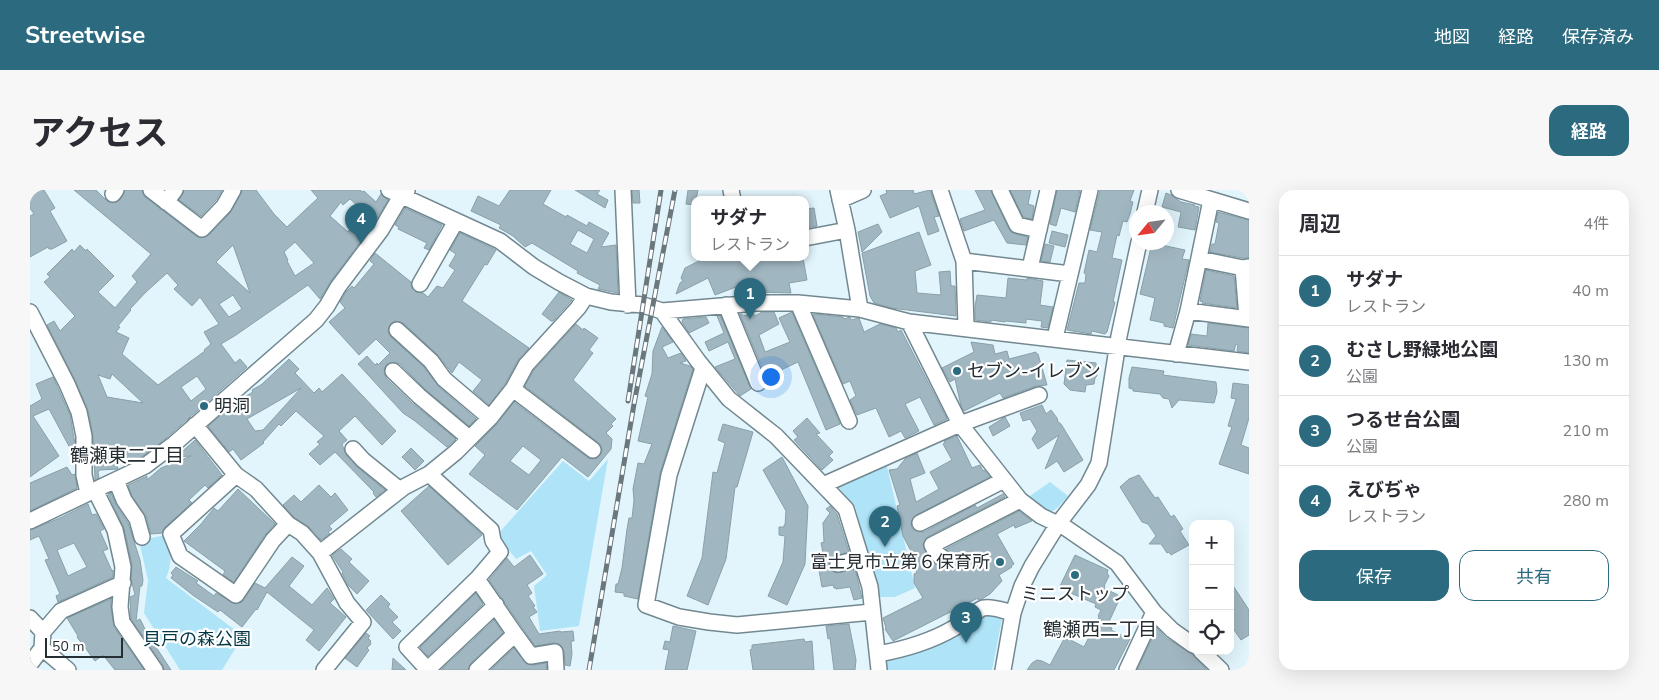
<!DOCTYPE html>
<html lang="ja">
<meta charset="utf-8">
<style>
body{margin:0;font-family:"Nunito Sans","Noto Sans JP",sans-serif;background:#f7f7f7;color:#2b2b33}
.controls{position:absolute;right:15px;bottom:15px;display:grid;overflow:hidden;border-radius:10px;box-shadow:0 5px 20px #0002}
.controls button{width:45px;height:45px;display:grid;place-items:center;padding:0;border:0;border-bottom:1px solid #e1e1e2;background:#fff;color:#2b2b33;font:25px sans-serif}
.compass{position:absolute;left:1099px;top:15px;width:45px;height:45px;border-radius:50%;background:#fff;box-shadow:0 5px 20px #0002;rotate:241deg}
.scale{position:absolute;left:15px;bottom:12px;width:78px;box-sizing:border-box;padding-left:5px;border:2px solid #252e32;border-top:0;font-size:14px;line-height:18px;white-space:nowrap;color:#252e32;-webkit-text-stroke:4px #fff;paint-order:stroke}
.you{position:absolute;left:740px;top:186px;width:18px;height:18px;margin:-12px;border:4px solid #fff;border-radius:50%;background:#1a73e8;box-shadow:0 0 0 8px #1a73e833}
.badge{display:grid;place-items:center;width:32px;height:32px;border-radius:50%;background:#2b6a7f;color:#fff;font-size:16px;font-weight:700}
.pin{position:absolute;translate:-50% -41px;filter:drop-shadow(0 1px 2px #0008)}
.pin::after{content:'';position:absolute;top:26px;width:18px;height:15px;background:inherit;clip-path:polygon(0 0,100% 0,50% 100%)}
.popup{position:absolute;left:661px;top:6px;width:118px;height:65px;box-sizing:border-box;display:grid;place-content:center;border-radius:10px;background:#fff;filter:drop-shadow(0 1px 4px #0005);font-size:16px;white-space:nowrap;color:#7c7c81}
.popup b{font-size:19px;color:#2b2b33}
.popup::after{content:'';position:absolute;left:50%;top:100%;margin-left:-10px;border:10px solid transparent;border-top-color:#fff}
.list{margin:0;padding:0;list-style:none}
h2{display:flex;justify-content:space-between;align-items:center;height:65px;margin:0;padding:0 20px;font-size:21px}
h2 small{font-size:16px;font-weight:400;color:#7c7c81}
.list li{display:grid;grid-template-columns:32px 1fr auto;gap:15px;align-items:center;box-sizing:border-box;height:70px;padding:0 20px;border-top:1px solid #e1e1e2}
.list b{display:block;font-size:19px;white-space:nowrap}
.list p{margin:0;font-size:16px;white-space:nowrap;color:#7c7c81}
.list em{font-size:16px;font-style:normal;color:#7c7c81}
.actions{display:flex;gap:10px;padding:15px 20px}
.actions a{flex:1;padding:11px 0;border:1px solid #2b6a7f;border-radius:15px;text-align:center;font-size:18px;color:#2b6a7f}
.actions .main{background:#2b6a7f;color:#fff}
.icon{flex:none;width:28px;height:28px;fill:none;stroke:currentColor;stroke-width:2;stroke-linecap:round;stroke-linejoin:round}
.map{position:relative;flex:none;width:1219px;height:480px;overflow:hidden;border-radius:15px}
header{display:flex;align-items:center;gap:30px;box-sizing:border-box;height:70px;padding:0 25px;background:#2b6a7f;color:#fff}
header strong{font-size:24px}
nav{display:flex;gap:28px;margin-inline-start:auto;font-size:18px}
.intro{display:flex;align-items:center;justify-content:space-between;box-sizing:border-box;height:120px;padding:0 30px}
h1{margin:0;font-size:35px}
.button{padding:12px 22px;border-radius:15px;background:#2b6a7f;color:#fff;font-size:18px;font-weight:700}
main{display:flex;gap:30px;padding:0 30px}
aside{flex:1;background:#fff;border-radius:15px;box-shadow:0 5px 20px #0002}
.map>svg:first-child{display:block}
.green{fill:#afe4f8}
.building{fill:#a0b6c0;stroke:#89a0a9;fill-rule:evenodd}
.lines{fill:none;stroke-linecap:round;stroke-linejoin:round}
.minor-casing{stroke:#728890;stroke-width:18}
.minor{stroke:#fff;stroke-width:15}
.rail-casing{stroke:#6a777c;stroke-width:5}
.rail{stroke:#fff;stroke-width:3;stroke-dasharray:9;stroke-linecap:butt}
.poi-dot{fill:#2b6a7f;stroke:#fff;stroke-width:2}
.labels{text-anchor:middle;stroke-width:4.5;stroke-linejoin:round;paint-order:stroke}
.poi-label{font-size:18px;fill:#252e32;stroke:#fff;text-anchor:start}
.park-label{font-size:18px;fill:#033645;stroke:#fff}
.neighbourhood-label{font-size:19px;fill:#252e32;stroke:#fff}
</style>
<header>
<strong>Streetwise</strong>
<nav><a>地図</a><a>経路</a><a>保存済み</a></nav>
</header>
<div class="intro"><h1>アクセス</h1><a class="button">経路</a></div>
<main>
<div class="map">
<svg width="1219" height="480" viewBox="0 0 1219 480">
<rect width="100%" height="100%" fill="#e2f5fd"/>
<path class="green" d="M578 269 549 436 510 441 504 396 517 385 501 361 486 369 467 345 533 271 559 291Z
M856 272 885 398 865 407H848L825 316 807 296Z
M1020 292 1038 306C1019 329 1019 324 997 308Z
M135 345C141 360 143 373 136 388L213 446 192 480H150L114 423 118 390 109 351Z
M952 423 969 424 972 429 962 480H855L854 470Z"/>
<path class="building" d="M0 0H14L25 18 20 21 37 51 22 59H19L18 57 0 67V26L4 24 0 18Z
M44 0H66L77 11 82 13 90 10 95 0H112L115 7 166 46 171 48 179 45 201 22 212 0H226L244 24 257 37 288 8 281 0H330L332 2 334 1 346 12 351 4 358 10 343 35 301 91 290 109 278 95 206 145 191 154 205 173 210 169 217 177 135 249 110 268 98 271V273H89L87 274 88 279 70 280 68 282 69 288 65 290 63 246 58 220 45 190 17 135 24 131 30 141 45 126 14 92 20 87 17 84 42 59 44 62 50 55 56 61 57 59 84 86 68 102 85 118 107 92 102 86 121 64ZM320 9 335 22 320 41 319 40 318 42 300 26 311 12 313 15ZM265 52 284 73 265 86 257 71 258 70 254 62ZM203 55 220 103 186 72ZM137 83 148 95 144 99 162 116 170 107 189 134 174 142 181 154 174 160 175 161 128 195 92 164 99 148 86 142 90 137 88 136 101 120 100 119 116 102ZM203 105 212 119 199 127 189 114ZM82 184 113 213 77 207 68 185 80 189ZM167 186 176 199 161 211 151 197Z
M154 0H192L186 10 171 26 149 10Z
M480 0H521L513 14 536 27 537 25 557 36 559 32 579 43 571 57 586 55 588 103 568 99 570 95 547 83 548 81 502 53 495 57 483 46 469 38 471 35 441 21 448 6 469 16ZM548 40 564 49 557 63 540 54Z
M545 0H570L567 4 578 10 575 18Z
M602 0H609L610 13H603Z
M658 0H668L665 15 656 14Z
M856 0H883L884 4 900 0 909 26 904 27 909 41 898 45 889 16 860 28 850 6 857 3Z
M945 0H961L979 39 985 44 998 47 996 55 977 53 964 30 934 41 930 29 955 20Z
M980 0H1001L998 14 1004 16 1002 29 993 27Z
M1027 0H1050L1045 22 1031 18 1026 36 1020 34Z
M1070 0H1104L1100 11 1103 12 1100 24 1097 32 1093 31 1089 46 1087 45 1082 68 1092 70 1083 112H1085L1077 142 1075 144 1062 141 1061 144 1037 140 1049 93H1055L1056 84 1054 83 1059 60 1067 62 1072 42 1060 40Z
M1136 3 1141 5 1151 12 1165 15 1164 16 1169 17 1165 40 1148 37 1151 22 1132 17Z
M375 18 412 35 399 60 394 58 397 53 368 39 369 37 365 35Z
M784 18 787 36 775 38V19Z
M1188 22 1219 30V68H1213L1180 62 1182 54H1185L1189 33 1186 32Z
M848 34 852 42 832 62 828 42Z
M1022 41 1038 45 1035 57 1019 53Z
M889 42 901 75 885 81 887 103 911 105 909 82 920 81 921 96H925L926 126 861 118 844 113 840 106 832 63Z
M430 43 466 60 457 75 455 74 432 111 499 158 488 170 475 194 459 215 443 201 452 190 429 172 422 183 407 164 373 133 365 131 360 134 358 142 361 147 394 177 408 196 446 229 439 236 395 199 370 174 365 172 357 174 354 179 356 188 382 213 426 249 417 257 385 231 373 223 328 174 337 166 345 175 347 173 348 175 360 163 346 149 329 165 299 132 315 118 310 112 316 102 322 96 324 98 344 74 340 71 345 63 381 92 382 98 386 102 393 103 398 107 407 96 413 98 425 80 419 76 426 64 420 60Z
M1122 53 1155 60 1152 69 1159 70 1143 138 1134 136V133L1120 130 1125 108 1110 104Z
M1015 54 1024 56 1020 72 1011 71Z
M670 68H773L777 90 759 93 761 103 724 102 722 91 685 105 678 88 646 104 650 93 653 91 651 88 655 78 671 70Z
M1176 80 1204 86 1207 118 1172 113 1173 112 1170 111Z
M978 88 997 90V88L1013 91 1010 115 1023 117 1018 138 1011 137 1012 131 996 129V133L975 131V132L961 130V132L945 130V117L947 105 976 108Z
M529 102 542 110 523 131H521L512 124Z
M732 122H744L749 134 729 145 735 162 760 152 749 128 762 122 810 234 796 240 768 172 736 187 710 124H712L713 126 723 123 725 126Z
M785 124 813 127 814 129 820 127 821 130 829 128 834 142 850 134 866 138 868 142 871 140 917 229 904 235 890 207 875 214 889 241 875 248 871 241 859 247 846 218 827 225 820 210 826 206 820 191 813 194 783 125Z
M690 125 721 199 710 206 685 177 705 169 698 152 679 161 675 152 694 143 687 126Z
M676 127 679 133 659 143 652 132 653 129Z
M1178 133 1219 138V163L1207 161 1208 155 1206 154 1204 161 1158 155 1161 144 1177 146Z
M546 134 553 140 554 138 568 148 559 160 563 163 543 190 586 229 581 234 583 236 576 243 582 249 581 259 558 287 532 267 487 320 439 284 455 265 445 256 467 234 484 212 558 268 562 269 567 268 572 262V257L569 253 495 196 504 180ZM493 256 511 270 499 285 480 271Z
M632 137 643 152 632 157 638 168 651 163 656 171 650 173 660 176 663 179 630 283 608 409 594 406V403L585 402 586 394H588L592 378 597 339 599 328H602L604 310 603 299 608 273 614 274 622 254 608 251 618 207 615 206 622 184 623 161Z
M941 152 963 155 965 164 977 161 979 169 1006 162V164H1008L1017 195 1006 196 973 208 970 203 934 221 931 216 925 189 920 192 912 178 944 162Z
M259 169 269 179 265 183 284 203 289 198 292 202 312 184 366 241 352 255 325 226 309 241 317 250 312 254 316 265 327 277 355 300 346 307 343 303 344 302 305 262 290 275 279 264 290 254 287 252 294 246 266 221 251 236 249 234 233 252 234 253 211 270 203 259 199 262 178 236 206 212 223 202 222 200 231 195ZM271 198 233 240 225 241 217 229Z
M1037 170 1066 173 1067 186 1065 188 1064 194 1056 195 1055 202 1040 200 1034 194Z
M1102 177 1134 181 1133 185 1186 192 1187 202 1184 213 1149 210 1142 218 1139 209 1133 208 1130 204 1103 201V199L1099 198V188Z
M23 187 40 225 45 254 40 258 19 219 3 226 29 266 0 287V216L12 209 6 194Z
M1203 193 1219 195V228L1211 255 1219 258V284L1189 274 1202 237 1198 236 1206 209 1201 208Z
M1012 215 1016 224 1021 220 1027 228 1028 232 1031 234 1053 270 1034 282 1027 271 1015 279 1029 245 1008 259 1002 249 1007 241 1000 229 993 231 990 223Z
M975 227 980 236 963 246 959 237Z
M777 228 790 243 786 244 803 262 799 266 803 270 792 280 764 250 768 247 763 241Z
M693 234 723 242 707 297H705L696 369 678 415 657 406 672 368 683 282 687 283 695 253 688 250Z
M927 246 942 278 950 275 953 281 954 280 960 287 886 325 881 332 882 338 885 341 894 342 945 315 947 318 973 304 975 307 897 347 893 355 900 370 912 378 918 377 923 370 922 365 916 359 989 321 1002 331 985 338 984 335 967 344 984 374 981 376 982 377 969 385 972 391 960 404 952 409 948 410V408L863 451 855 439 856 438 853 428 893 408 884 393V384L887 383 879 364 882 363 873 346 867 316 870 315 859 280 867 279 875 269 887 263 895 283 880 289 886 312 909 299 900 282 922 270 913 254 915 253 914 251Z
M165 250 192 285 178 298 175 295 159 310 162 313 135 337 132 343 121 344 116 326 102 306 98 295 117 286V290L131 278 161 266 146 267Z
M381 258 394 271 385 280 372 267Z
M752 267 778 316 775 374 757 415 738 406 753 372 755 346 749 345V337H754V335H755L756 321 733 280Z
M37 277 42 285 45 284 47 298 0 321V293Z
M1109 285 1125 308 1128 307 1141 327 1144 325 1153 339 1150 341 1159 355 1141 365 1139 362 1137 363 1131 354H1119L1126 346 1118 334 1112 332 1090 297 1099 289Z
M289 295 301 307 305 303 318 320 299 336 302 339 298 342 300 344 291 350 279 337 264 327 253 315 264 305 271 312Z
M399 296 452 345 418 375 371 321Z
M208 299 245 334 235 345 204 392 193 385 195 381 154 351 171 334 184 318 188 321Z
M81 303 86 315 98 333 110 370 113 390 112 396H110L106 431 110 429 123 455 124 454 141 480H134L133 475 101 429 100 407 105 405 101 389 102 375 94 338 78 304Z
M58 314 62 325 66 324 74 339 70 341 78 359 73 361 82 381 83 380V387L28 412 26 406 30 404 15 370 19 369 9 346 0 350V340L30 328ZM44 353 57 377 38 386 27 360Z
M800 316 807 324 819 362 802 367 799 372V377L802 381 806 383 825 379 832 408 824 410 820 397 806 399V398H804L803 395 792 397 787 369 794 367 791 353 794 352 793 333 800 323 796 319Z
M311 359 322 369 319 372 339 391 327 404 318 395 312 383 313 382 302 365Z
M500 365 513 384 497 395 502 403 498 406 505 416 503 417 507 422 499 427 509 444 530 441 531 442 543 441 544 451H541L542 464 540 476 535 475 534 461 529 454 523 453 505 456 459 390 477 368 484 377Z
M1045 365 1078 380 1077 383 1079 386 1074 396H1075L1074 398 1088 405 1089 410 1077 436 1082 438 1081 440 1100 449 1084 480H997L1002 473 1007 470 1012 471 1020 475 1035 447 1054 457 1069 427 1068 426 1071 420 1065 417 1066 414 1029 398Z
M262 367 274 376 259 396 282 415 297 398 304 409 300 413 316 427 289 461 276 450 284 440 237 402 227 420 226 419 212 437 190 420 188 422 164 406 141 388 143 385 141 383 146 377 168 391 166 393 169 395 184 406 186 403 206 414 213 411 225 393 235 398Z
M1200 391 1219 420V445L1211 450 1200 434Z
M446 403 453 414 398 466 390 457Z
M351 405 360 414 358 417 368 427 362 432 371 441 363 449 336 420Z
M81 409V418L84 437 114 480H85L73 465 65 471 47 447 48 446 37 428Z
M464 430 473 443 441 473 438 480H411Z
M819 434 826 470 825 480H804L800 448 798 449 796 436Z
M643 436 666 441 657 480H635L639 460 633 459 635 451 640 452Z
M1127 438 1136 448 1162 464 1177 480H1107Z
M336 443 340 446 338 448 341 451 340 452 341 454 337 458 339 460 327 477 315 468Z
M774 449 775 452 782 451 784 480H723L720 460 722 459V455Z
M484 458 497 474 503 475 516 473 517 480H461Z
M363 468 376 480H362Z"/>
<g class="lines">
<defs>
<path id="minor" d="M121 0 172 39 194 16 203 0
M359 0 470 51 504 77 529 92 556 106 581 112 613 115 632 121 726 113H768L830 119 879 132 1219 172
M593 0 598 115
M701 0 703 10
M808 0 817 40 830 119
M910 0 934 71 1040 84
M970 0 987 35 1009 40
M1149 0 1219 21
M83 4 86 0
M810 10 833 0
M136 12 145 0
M1115 22 1120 0
M775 48 817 40
M1169 69 1213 78 1219 77
M934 71 936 137
M1000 78 1018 0
M1213 78 1217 128
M390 94 426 31
M768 113 819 231
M696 115 728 193
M632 121 668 171 699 209 746 246 816 319 840 397 849 480
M1158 121 1219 129
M0 122 37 194 49 222 54 246V285L58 303
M879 132 930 234 990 310 1011 326 1036 338 1087 373 1124 422 1142 440 1163 455
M367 140 401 171 414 189 460 228
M1025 148 1060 0
M1146 164 1158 121 1181 10
M673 178 639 285 616 415 649 427 679 432 707 435 842 422
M363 181 389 206 439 248
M483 199 563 260
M165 235 206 285 226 299 258 334 272 343 290 363 374 297 399 284 426 262 460 228 483 199 496 175 548 118 556 106
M323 259 333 270 370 300
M206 285 141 344 150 366 206 405 243 350 258 334
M86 290 94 310 107 329 112 347
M793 295 930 234 1009 205
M65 300 85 340 93 377 90 417 92 432 125 480
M0 331 115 276 144 254 286 130 297 116 308 97 351 40 371 6 377 1
M890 333 974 290
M290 363 317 413 333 432 294 480
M914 369 906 363 902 355 990 310
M808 374 832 368
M447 389 485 444 447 480
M0 428 13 442 12 458 0 474
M13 442 31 421 93 393
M485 444 501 466 525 462 526 480
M12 458 38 480
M1171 461 1191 480
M848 464C876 459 900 452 924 438 932 433 947 420 953 418 963 416 974 421 983 423
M397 480 466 415
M398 480 377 457 447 389 470 362 463 351 461 340 399 284
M973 480 983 423 992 396 1002 376 1028 334 1058 295 1069 273 1089 146 1109 52
M1097 480 1124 422"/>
</defs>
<use href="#minor" class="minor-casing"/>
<use href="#minor" class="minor"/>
<defs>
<path id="rail" d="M598 211 631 0
M559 480 604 214 645 0"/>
</defs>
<use href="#rail" class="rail-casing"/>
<use href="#rail" class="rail"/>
</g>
<g class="poi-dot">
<circle cx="927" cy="181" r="5"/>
<circle cx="174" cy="216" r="5"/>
<circle cx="970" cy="372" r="5"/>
<circle cx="1045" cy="385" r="5"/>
</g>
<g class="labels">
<g class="poi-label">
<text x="937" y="187">セブン-イレブン</text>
<text x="184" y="222">明洞</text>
<text x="960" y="378" text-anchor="end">富士見市立第６保育所</text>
<text x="1045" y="410" text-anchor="middle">ミニストップ</text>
</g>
<g class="park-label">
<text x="167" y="455">貝戸の森公園</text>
</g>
<g class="neighbourhood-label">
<text x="97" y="272">鶴瀬東二丁目</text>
<text x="1070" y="446">鶴瀬西二丁目</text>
</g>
</g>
</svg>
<div class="controls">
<button>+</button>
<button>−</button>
<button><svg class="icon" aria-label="locate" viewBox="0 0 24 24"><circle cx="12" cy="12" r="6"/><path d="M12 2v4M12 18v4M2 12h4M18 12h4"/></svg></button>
</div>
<svg class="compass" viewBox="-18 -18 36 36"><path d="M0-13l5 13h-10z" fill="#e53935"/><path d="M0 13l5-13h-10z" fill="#7c7c81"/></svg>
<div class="scale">50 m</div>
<div class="you"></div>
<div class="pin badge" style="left:720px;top:129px">1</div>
<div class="popup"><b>サダナ</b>レストラン</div>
<div class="pin badge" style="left:855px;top:357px">2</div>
<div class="pin badge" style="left:936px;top:453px">3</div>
<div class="pin badge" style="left:331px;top:54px">4</div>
</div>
<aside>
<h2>周辺<small>4件</small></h2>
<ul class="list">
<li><span class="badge">1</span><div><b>サダナ</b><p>レストラン</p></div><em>40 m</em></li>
<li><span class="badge">2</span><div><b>むさし野緑地公園</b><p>公園</p></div><em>130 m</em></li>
<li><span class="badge">3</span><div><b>つるせ台公園</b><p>公園</p></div><em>210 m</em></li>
<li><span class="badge">4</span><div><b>えびぢゃ</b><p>レストラン</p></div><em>280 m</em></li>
</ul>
<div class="actions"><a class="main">保存</a><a>共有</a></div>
</aside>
</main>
